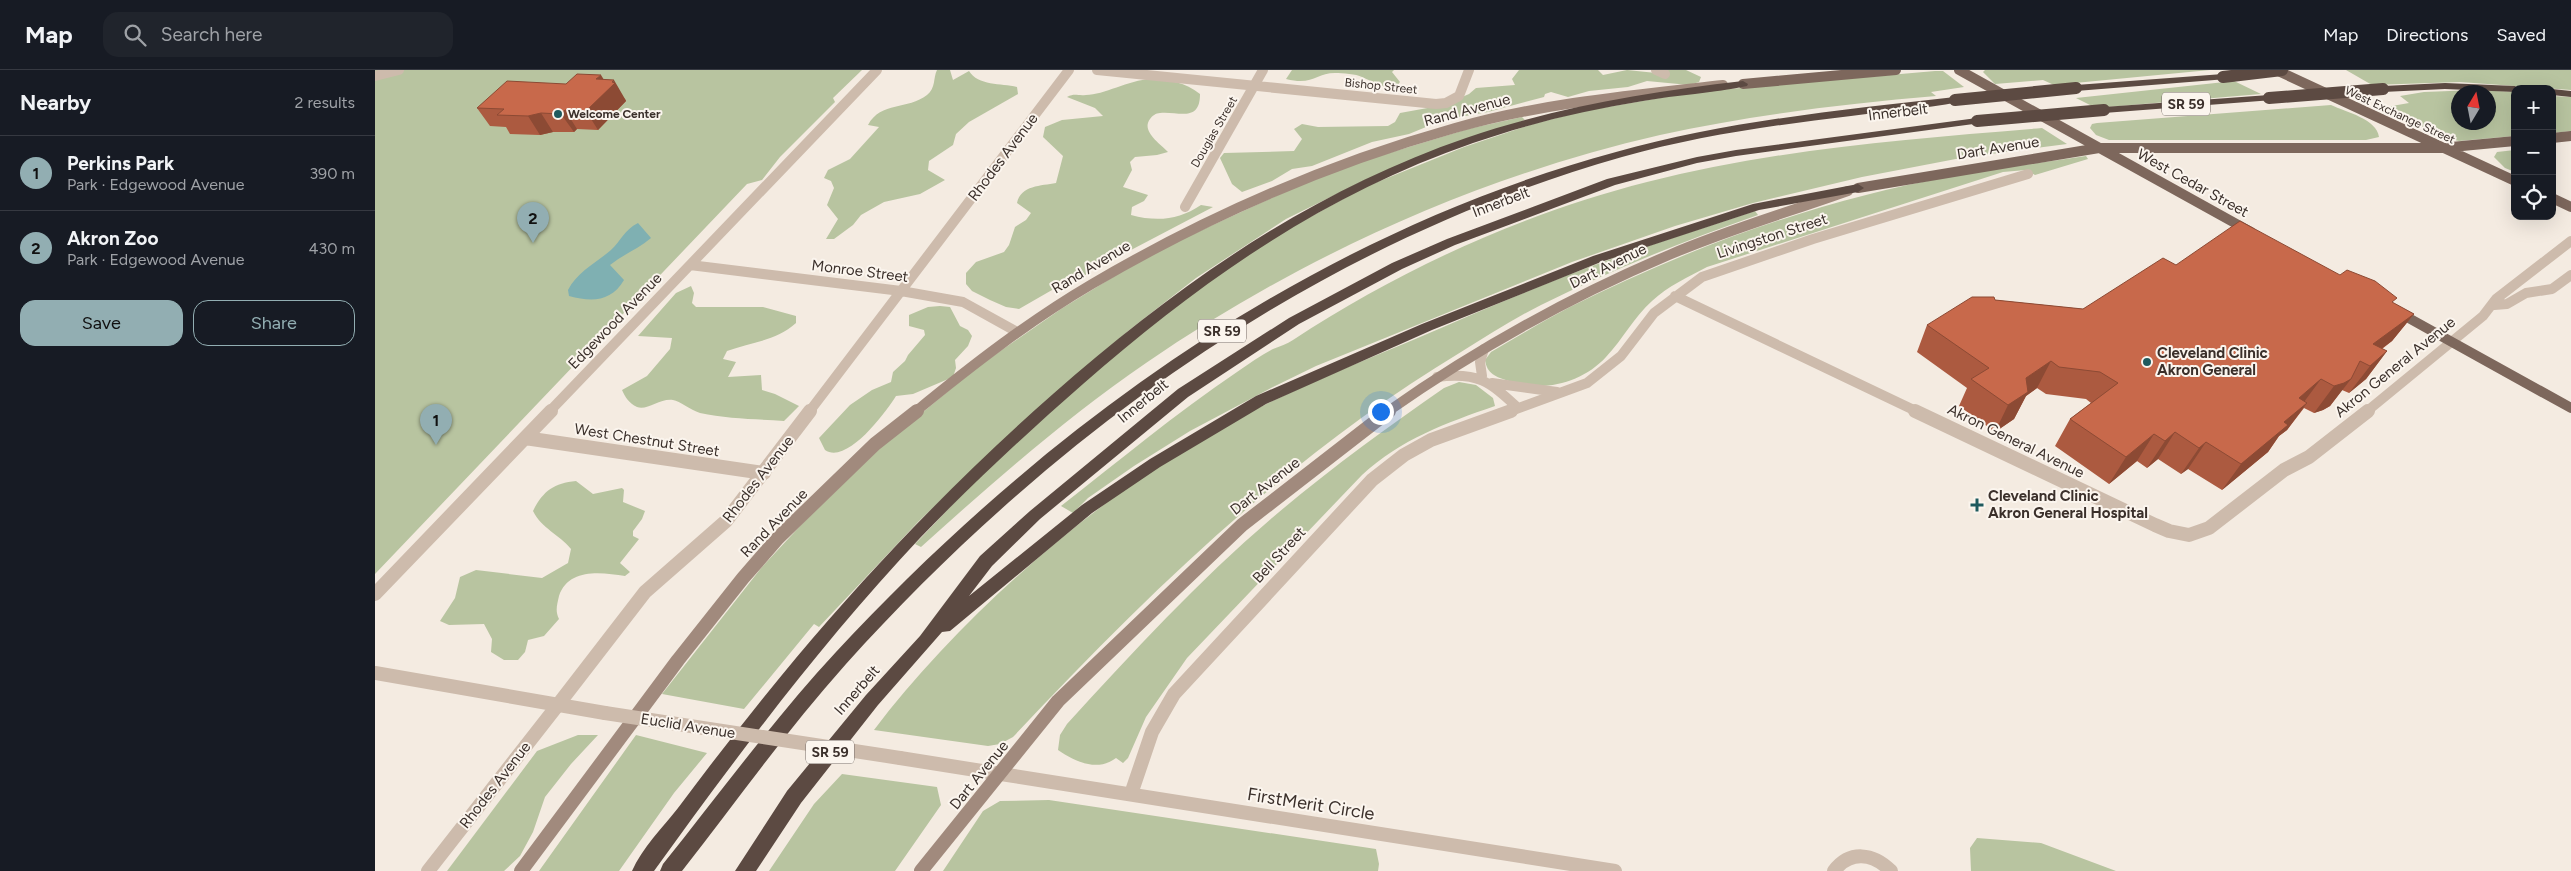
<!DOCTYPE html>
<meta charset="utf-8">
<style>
body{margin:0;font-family:Figtree,sans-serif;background:#20242c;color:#f1f3f6}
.controls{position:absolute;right:15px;top:15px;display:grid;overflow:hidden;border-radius:10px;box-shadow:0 5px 20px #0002}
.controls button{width:45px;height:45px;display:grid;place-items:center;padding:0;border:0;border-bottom:1px solid #363941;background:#171b24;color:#f1f3f6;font:25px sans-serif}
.compass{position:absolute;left:2076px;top:15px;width:45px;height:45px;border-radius:50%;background:#171b24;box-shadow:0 5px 20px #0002;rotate:10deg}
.you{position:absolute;left:1005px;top:341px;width:18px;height:18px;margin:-12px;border:4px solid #fff;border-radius:50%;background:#1a73e8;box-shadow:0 0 0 8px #1a73e833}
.badge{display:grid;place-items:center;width:32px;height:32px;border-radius:50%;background:#92aeb2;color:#111;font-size:16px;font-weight:700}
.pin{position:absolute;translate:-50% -41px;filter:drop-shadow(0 1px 2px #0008)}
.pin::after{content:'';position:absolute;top:26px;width:18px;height:15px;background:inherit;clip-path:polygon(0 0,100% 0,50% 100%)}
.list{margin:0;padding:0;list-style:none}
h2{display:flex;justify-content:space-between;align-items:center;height:65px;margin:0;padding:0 20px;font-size:21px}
h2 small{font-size:16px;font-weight:400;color:#9ea1a6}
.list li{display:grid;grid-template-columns:32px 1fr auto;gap:15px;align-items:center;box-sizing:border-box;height:75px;padding:0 20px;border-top:1px solid #363941}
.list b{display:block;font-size:19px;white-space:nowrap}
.list p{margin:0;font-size:16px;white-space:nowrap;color:#9ea1a6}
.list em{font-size:16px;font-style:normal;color:#9ea1a6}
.actions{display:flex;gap:10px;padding:15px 20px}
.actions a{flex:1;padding:11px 0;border:1px solid #92aeb2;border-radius:15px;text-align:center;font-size:18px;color:#92aeb2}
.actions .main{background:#92aeb2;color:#111}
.icon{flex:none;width:28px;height:28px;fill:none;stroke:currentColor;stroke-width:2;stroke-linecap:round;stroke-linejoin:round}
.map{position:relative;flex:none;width:2196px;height:801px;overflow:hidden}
header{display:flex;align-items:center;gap:30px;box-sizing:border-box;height:70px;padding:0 25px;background:#171b24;border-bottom:1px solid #363941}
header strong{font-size:24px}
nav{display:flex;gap:28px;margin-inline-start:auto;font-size:18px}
.search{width:350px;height:45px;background:#20242c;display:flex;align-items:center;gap:12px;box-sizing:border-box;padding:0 18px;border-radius:15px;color:#9ea1a6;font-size:19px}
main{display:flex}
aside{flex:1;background:#171b24}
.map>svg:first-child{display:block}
.green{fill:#b8c4a0;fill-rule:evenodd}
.water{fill:#7fb0b2}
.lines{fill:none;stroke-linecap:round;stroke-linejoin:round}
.minor-far1{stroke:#cdbbac;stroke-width:10}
.minor{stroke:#cdbbac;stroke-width:14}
.tertiary-far1{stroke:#cdbbac;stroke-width:10}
.tertiary{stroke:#cdbbac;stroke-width:14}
.secondary-far1{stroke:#a18a7d;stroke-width:10}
.secondary{stroke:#a18a7d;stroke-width:14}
.primary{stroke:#7d675c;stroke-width:10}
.motorway{fill:#5c4a42;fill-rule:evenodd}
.tertiary-bridge{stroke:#cdbbac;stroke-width:14}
.motorway-bridge{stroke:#5c4a42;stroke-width:12}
.wall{fill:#ac5a40}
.shaded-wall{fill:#8c4a34}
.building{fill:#c8694b;stroke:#8c4a34}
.poi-dot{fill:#1f5a5e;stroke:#fbf5ee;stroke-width:2}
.labels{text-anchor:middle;stroke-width:4;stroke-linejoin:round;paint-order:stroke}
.far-street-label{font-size:12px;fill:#3b302b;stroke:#fbf5ee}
.far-poi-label{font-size:12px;font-weight:bold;fill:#3b302b;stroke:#fbf5ee;text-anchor:start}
.shield{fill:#fbf5ee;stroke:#756b66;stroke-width:1}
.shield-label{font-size:14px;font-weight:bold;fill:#3b302b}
.street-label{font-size:15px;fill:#3b302b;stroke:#fbf5ee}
.poi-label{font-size:15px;font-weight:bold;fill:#3b302b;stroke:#fbf5ee;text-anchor:start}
.near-street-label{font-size:18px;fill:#3b302b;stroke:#fbf5ee}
</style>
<header>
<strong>Map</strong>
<div class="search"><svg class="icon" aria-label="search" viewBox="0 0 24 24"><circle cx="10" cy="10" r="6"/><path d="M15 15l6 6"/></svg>Search here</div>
<nav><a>Map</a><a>Directions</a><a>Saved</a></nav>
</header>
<main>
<aside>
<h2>Nearby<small>2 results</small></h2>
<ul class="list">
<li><span class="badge">1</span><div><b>Perkins Park</b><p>Park · Edgewood Avenue</p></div><em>390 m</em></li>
<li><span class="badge">2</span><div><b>Akron Zoo</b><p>Park · Edgewood Avenue</p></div><em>430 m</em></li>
</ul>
<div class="actions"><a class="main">Save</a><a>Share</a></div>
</aside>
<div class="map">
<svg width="2196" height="801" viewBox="0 0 2196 801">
<rect width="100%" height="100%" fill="#f4ebe1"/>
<path class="green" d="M0 0H487L458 28 460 32 405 87 387 110 372 114 0 504Z
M562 0H575L578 10 594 1C603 16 626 13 642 17L643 24 594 52 581 64 578 75 554 91 553 100 570 110 545 124 509 132 486 145 478 155 459 169H451L463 149 452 135 459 118 456 111 449 108 453 100 475 89 504 57 493 55C506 31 533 40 552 25 561 18 558 8 562 0Z
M917 0H1019L1017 2 1025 12 1020 18C1007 18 999 12 987 7 981 4 968 3 960 3 941 3 938 16 911 9Z
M1144 0H1223L1228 5 1252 0 1281 3 1288 0H1311L1326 7 1324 12 1314 15 1272 11 1253 17 1214 21 1193 27 1176 22 1170 24 1169 27 1113 42 1068 50 1034 64 997 72 937 96 917 99 897 111 867 122 857 114 845 88 849 83 919 81 927 69 919 59 927 54 943 57 1013 56 1020 52 1025 43 1069 35 1094 24 1101 18 1140 15 1137 9Z
M1610 0H1835L1679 15 1668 10 1620 14 1608 2Z
M1971 0H2196V20L2085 12 1997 15Z
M1560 1H1568L1589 17 1556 22 1561 26C1468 34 1376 45 1285 65 1101 107 926 187 771 293 691 348 618 412 546 477L540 474 603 408 734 288 875 180 990 117 1089 77 1158 54 1209 41 1320 22Z
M776 9C795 10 810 12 825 24 825 53 803 41 785 43 781 43 777 46 775 49 766 61 784 73 793 82L782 85 760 87 755 92 757 100 748 117 773 125 769 131 757 137 756 145C782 152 804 150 826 135L838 137 716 201 696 215 677 220 644 239 631 237 615 230 597 221 591 214V203L601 192 629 182 634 175 640 157 651 150 656 143 642 133C646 115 666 116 681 113L688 86 668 67 670 57 687 50 728 46 720 38 692 27C700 23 702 26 711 25 729 25 753 10 776 9Z
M1859 11 1886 24 1721 38 1701 28Z
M2101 20 2140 22V66L2084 71 2070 68 2014 43 2011 37 2034 33 2025 26 2049 22ZM2084 22H2114V52H2084Z
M2177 26 2196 27V61L2177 63Z
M1956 35C1971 42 2002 49 2004 67L1991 70H1734L1721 65 1715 58 1717 54 1722 53Z
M1147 47 1150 50 1029 93 990 110 911 149 821 208 753 261 598 399 543 452 444 557 439 554 369 639 287 624 387 497 427 454 506 377 601 298 686 239 777 183 955 101 1093 59Z
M1667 58 1692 74 1586 88 1487 107 1378 133 1300 156 1197 192 941 296 898 317 815 361 759 396 713 428 698 443 686 436C744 391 801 343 862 302 874 294 886 285 898 279 905 276 912 274 918 270 1026 199 1147 144 1272 112 1401 79 1534 69 1667 58Z
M2140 80V102L2130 98 2119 87 2122 82Z
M1711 86 1713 89 1660 105 1651 100 1628 102 1332 197C1313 207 1293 216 1277 231 1259 247 1248 269 1231 287 1207 313 1168 323 1134 311 1121 307 1112 304 1110 290L1116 282C1142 267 1168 251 1195 237 1289 190 1389 151 1491 125 1563 106 1637 97 1711 86Z
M1380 141 1383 145C1309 171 1236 200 1166 235 1138 249 1112 266 1086 282 914 386 774 522 638 667L625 674 613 676 499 660C586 545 725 424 852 354 912 322 975 296 1038 270 1103 242 1169 213 1236 189 1283 172 1332 157 1380 141Z
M316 216 319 223 317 233 321 237H388L421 246V253C401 271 377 272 352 281L348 289 361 292 353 307 386 305 387 320 400 324 424 336 409 351C382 349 352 349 325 343 315 340 305 331 298 330 285 328 272 341 262 337 254 333 250 327 247 320L272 306 295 279 297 268 263 266 301 223Z
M565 236 575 237 585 256 593 260 597 266 593 276 580 290 581 298 578 307 538 324 521 326C511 342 472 395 450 380L444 368 475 335 497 320 516 312 518 302 530 291 533 285 550 265 549 260 534 256V245L553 237Z
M1084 312 1101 315 1118 328 1120 336C1071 353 1026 369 987 405L812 588 771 647 753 688 748 693 741 688C723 702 700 692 683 680L685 665 692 654C757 583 823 511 897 448 952 401 1010 359 1069 318Z
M201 411 218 424 247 418 249 420 248 432 270 441 267 449 258 461V466L264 469 245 493 255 502 250 506C226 502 193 498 184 526 182 535 180 541 184 549L169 566 153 570 150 582 143 590H129L116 582 117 569 109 554 74 555 65 551 80 528 85 507 101 500 167 508 193 493 196 479C184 464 167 459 158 441 168 421 179 413 201 411Z
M203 665H223L196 694 170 727 158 762 145 786 129 801H72L162 681Z
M261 665 332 683 299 723 244 801H164Z
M467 704 562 717 566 735 520 801H394L439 734Z
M674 730 1001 779 1004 794 1003 801H568L608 741 625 731Z
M1602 768 1666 773 1741 801H1596L1595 778Z"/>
<path class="water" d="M263 153 276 168C263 179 249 184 235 195L249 210C236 232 217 232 194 226L193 220C202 202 221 193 236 180 246 171 249 160 263 153Z"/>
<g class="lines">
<path class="minor-far1" d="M722 0 1061 34 1071 33 1084 26 1094 0
M1281 0 1290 4
M0 6 24 0
M810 137 888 0
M315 195 526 221
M1300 226 1543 342
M2119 235 2132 234 2151 223 2177 219 2196 205
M1107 306 1105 292 1109 279
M1062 307C1103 302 1114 311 1143 338
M1117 313 1182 322
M174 342 502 0
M1133 342 1212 313 1246 286 1279 243 1327 207 1438 169 1653 104
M1991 342 2108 246 2121 229 2196 171"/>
<path class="minor" d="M1540 341 1780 455 1794 461 1814 465 1834 458 1909 400 1934 387 1993 341
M150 368 389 403
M0 524 176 341
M626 704 1240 801
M756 724 777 662 799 624 997 410 1029 385 1056 370 1136 341
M53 801 182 636
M1459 801C1475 780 1498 783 1516 801"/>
<path class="tertiary-far1" d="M526 221 588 232 642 262
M434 342 694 0"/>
<path class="tertiary" d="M0 603 230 643
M182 636 270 522 351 451 435 341
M525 688 626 704"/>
<path class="secondary-far1" d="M540 342C596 296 654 251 717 214 831 147 952 94 1080 58 1167 33 1258 25 1348 15
M1012 342C1100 280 1195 227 1294 185 1352 160 1414 142 1473 121"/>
<path class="secondary" d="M146 801 303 590 368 508 403 468 500 374 542 341
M546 801 683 631 867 455 1014 341"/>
<path class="primary" d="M1584 0 1876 162
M1901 0 2140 111
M1368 14 1521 0
M2177 68 2196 66
M1483 118 1724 78H2066L2140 71
M2177 128 2196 137
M2021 241 2196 338"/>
<path class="motorway" d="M1848 4 1853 7 1852 9 1701 21 1696 18 1701 15Z
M1368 11 1373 14 1372 16C1338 23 1302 25 1268 31 1210 40 1153 54 1098 73 948 125 827 210 708 314 652 363 597 414 545 468 448 571 362 686 279 801H257C267 778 288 757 303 738 341 687 380 637 421 588 501 493 585 406 678 324 802 215 934 122 1091 68 1181 37 1274 22 1368 11Z
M2070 13 2140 16 2145 19H2140V22L2070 19 2008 22 2003 19 2008 16Z
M2177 19 2196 21V27L2177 25Z
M1894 25 1899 28 1898 30 1729 43 1723 40 1729 37Z
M1580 27 1585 30 1584 32C1548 39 1512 41 1476 46 1399 55 1322 66 1247 87 943 173 681 361 471 594 412 660 361 732 307 801H285L288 794C345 723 399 649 461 582 674 353 936 165 1241 82 1351 51 1466 40 1580 27Z
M1602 48 1608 51 1606 53 1361 86 1322 93 1240 115 1080 175 1027 199 924 254 813 327 665 449 617 496 594 526 707 435 775 389 881 326 1047 254 1218 186 1378 134 1483 114 1489 118 1483 122 1384 140 1226 192 1057 260 891 334 785 397 717 443 575 561 567 562 503 635 426 733 381 801H360L412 721 491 625 545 566 605 486 655 441 803 319 914 248 1017 193 1072 169 1232 109 1322 87 1361 80Z"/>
<path class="tertiary-bridge" d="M230 643 525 688"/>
<path class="motorway-bridge" d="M1848 7 1907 0
M1894 28 2008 19
M1580 30 1701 18
M1602 51 1729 40"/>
</g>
<path class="wall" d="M228 10 250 29 251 31 223 60 202 59 199 62H178L165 65 135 64 131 57 115 56 102 38 191 14Z
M1801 195 2018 233 2039 244 2017 271 2007 279 2012 281 1991 309 1974 323 1967 320 1955 336 1948 340 1939 343 1929 338 1912 360 1904 366 1893 382 1847 420 1813 399 1806 404 1783 389 1772 398 1762 391 1734 414 1680 376 1695 349 1716 333 1711 329 1671 324 1662 318 1651 326 1639 349 1620 362 1584 336 1592 318 1542 282 1552 255 1620 230 1708 239Z"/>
<path class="shaded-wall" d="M226 5 234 18 239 10 250 29 251 31 223 60 211 41 221 9Z
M190 40 202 59 199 62 186 44Z
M166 43 178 62 165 65 153 46Z
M2039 244 2017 271 1988 292 1998 274Z
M2012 281 1991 309 1974 323 1995 296Z
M1676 291 1662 318 1651 326 1639 349 1620 362 1633 335 1651 308Z
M1946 309 1926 336 1924 328Z
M1976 309 1955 336 1948 340 1939 343 1959 316Z
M1932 333 1912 360 1904 366 1893 382 1847 420 1866 394 1909 352Z
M1800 362 1783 389 1772 398 1790 371Z
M1779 364 1762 391 1734 414 1751 387Z
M1831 372 1813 399 1806 404 1824 378Z"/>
<path class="building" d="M202 4 226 5 221 9 239 10 237 12 240 13 211 41 190 40 186 44 166 43 153 46 122 45 129 39 102 38 132 11 191 14Z
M1865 151 1965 205 1972 200 2000 211 2022 228 2017 232 2039 244 1998 274 2012 281 1995 296 1985 291 1976 309 1969 313 1959 316 1946 309 1924 328 1932 333 1909 352 1913 355 1866 394 1831 372 1824 378 1800 362 1790 371 1779 364 1751 387 1695 349 1743 313 1725 302 1684 297 1676 291 1651 308 1653 322 1633 335 1596 309 1614 298 1552 255 1597 227H1619L1620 230 1708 239 1788 188 1801 195Z"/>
<g class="poi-dot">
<circle cx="183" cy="44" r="5"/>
<circle cx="1772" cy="292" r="5"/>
<path d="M1599.5 427.5h5v5h5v5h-5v5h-5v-5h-5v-5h5z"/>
</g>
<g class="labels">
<g class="far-street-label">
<text transform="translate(1006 16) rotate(6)" y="4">Bishop Street</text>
<text transform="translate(2025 45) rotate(25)" y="4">West Exchange Street</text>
<text transform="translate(839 62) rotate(-60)" y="4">Douglas Street</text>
</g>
<g class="far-poi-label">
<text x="193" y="48">Welcome Center</text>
</g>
<g class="shield">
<rect x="1787" y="22.5" width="48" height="23" rx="4"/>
<rect x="823" y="249.5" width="48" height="23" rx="4"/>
<rect x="431" y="670.5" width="48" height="23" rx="4"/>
</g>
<g class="shield-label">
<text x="1811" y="39">SR 59</text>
<text x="847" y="266">SR 59</text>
<text x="455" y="687">SR 59</text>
</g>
<g class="street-label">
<text transform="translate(1092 40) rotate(-15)" y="5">Rand Avenue</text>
<text transform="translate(1523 42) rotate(-7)" y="5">Innerbelt</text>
<text transform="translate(1623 78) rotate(-9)" y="5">Dart Avenue</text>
<text transform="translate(628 87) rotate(-53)" y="5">Rhodes Avenue</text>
<text transform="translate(1818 113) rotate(29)" y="5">West Cedar Street</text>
<text transform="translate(1126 132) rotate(-21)" y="5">Innerbelt</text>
<text transform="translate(1397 166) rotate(-18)" y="5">Livingston Street</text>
<text transform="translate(1233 196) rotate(-26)" y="5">Dart Avenue</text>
<text transform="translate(716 197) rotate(-31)" y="5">Rand Avenue</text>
<text transform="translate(485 201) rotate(7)" y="5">Monroe Street</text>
<text transform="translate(240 251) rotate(-46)" y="5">Edgewood Avenue</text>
<text transform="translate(2020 297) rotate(-39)" y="5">Akron General Avenue</text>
<text transform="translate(768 331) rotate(-39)" y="5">Innerbelt</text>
<text transform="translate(272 370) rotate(9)" y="5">West Chestnut Street</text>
<text transform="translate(1641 371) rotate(26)" y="5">Akron General Avenue</text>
<text transform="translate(383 409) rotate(-52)" y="5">Rhodes Avenue</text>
<text transform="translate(890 416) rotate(-38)" y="5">Dart Avenue</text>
<text transform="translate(399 453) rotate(-46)" y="5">Rand Avenue</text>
<text transform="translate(904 485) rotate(-47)" y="5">Bell Street</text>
<text transform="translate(482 620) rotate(-49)" y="5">Innerbelt</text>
<text transform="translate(313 656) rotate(9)" y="5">Euclid Avenue</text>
<text transform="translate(604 705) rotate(-51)" y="5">Dart Avenue</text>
<text transform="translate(120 715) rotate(-52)" y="5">Rhodes Avenue</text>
</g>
<g class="poi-label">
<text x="1782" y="288">Cleveland Clinic<tspan x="1782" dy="17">Akron General</tspan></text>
<text x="1613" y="431">Cleveland Clinic<tspan x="1613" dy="17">Akron General Hospital</tspan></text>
</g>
<g class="near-street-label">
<text transform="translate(936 734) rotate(9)" y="6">FirstMerit Circle</text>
</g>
</g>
</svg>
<div class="controls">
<button>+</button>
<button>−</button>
<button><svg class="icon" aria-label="locate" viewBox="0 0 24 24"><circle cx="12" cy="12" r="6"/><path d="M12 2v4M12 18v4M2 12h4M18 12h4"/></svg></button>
</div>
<svg class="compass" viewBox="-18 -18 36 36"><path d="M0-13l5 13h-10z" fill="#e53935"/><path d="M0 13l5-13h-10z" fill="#9ea1a6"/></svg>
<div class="you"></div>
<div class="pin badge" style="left:61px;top:375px">1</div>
<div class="pin badge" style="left:158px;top:173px">2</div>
</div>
</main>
